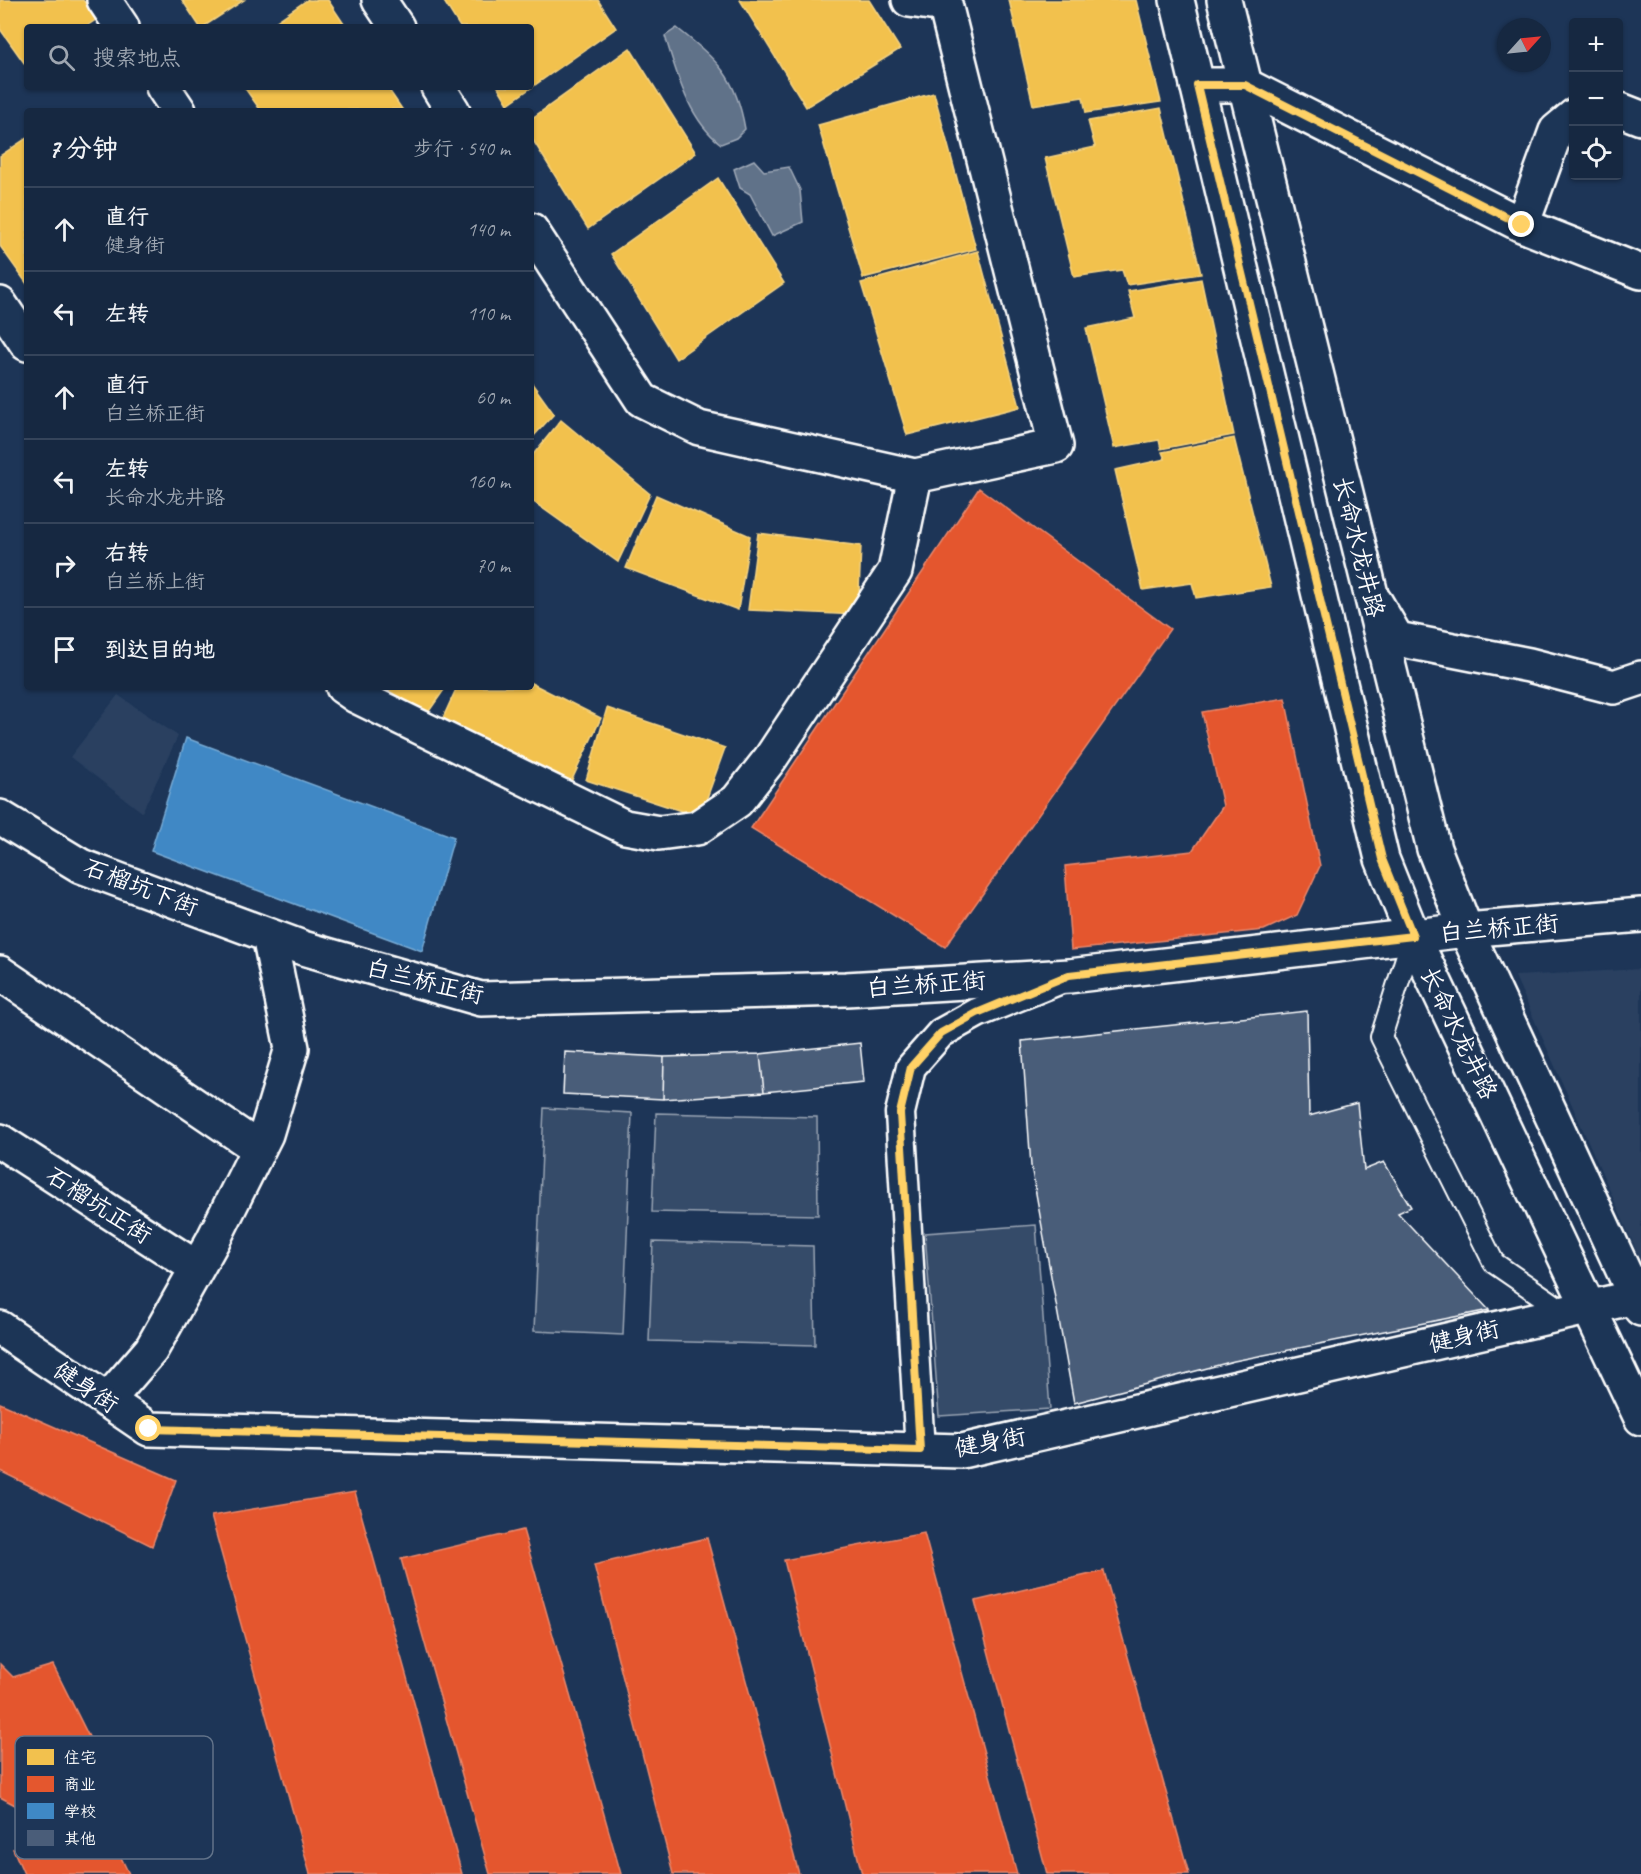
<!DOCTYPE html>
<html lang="zh">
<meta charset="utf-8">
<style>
body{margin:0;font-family:Caveat,"LXGW WenKai TC",sans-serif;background:#23344c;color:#f1f3f6}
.controls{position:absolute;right:18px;top:18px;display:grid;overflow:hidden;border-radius:6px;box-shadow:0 2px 4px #0004}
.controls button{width:54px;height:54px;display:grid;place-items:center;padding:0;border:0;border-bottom:2px solid #35445a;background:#162841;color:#f1f3f6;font:30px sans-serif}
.compass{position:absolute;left:1497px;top:18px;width:54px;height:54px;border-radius:50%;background:#162841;box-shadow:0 2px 4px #0004;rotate:63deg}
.stop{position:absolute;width:18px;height:18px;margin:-14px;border:4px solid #ffd166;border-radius:50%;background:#fff}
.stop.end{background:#ffd166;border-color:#fff;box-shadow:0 2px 6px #0008}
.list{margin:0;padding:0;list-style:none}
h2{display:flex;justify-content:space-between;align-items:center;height:78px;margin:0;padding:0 24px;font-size:26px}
h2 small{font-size:20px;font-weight:400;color:#9ea6b1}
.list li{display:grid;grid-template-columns:39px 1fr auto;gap:18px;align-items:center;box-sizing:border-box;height:84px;padding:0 24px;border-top:2px solid #35445a}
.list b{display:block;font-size:22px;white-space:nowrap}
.list p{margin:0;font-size:20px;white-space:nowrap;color:#9ea6b1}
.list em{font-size:20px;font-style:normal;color:#9ea6b1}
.icon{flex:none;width:33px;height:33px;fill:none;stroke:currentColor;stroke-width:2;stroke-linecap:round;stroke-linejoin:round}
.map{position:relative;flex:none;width:1641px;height:1874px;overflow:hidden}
.search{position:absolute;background:#162841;box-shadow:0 2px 4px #0004;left:24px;top:24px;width:510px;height:66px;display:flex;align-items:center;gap:15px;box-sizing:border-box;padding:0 21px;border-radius:6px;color:#9ea6b1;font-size:22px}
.panel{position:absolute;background:#162841;box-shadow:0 2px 4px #0004;left:24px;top:108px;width:510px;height:582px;border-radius:6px}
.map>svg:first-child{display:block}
.built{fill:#2a4161}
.green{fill:#364b69;stroke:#9aa5b4;stroke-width:1.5}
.water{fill:#617289;stroke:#a0aab8;stroke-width:1.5}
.homes{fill:#f2c14e;stroke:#f6d483;stroke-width:1.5}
.shops{fill:#e4572e;stroke:#ec896d;stroke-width:1.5}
.schools{fill:#3f88c5;stroke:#79acd6;stroke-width:1.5}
.building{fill:#4a5d79;stroke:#fff;stroke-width:1.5}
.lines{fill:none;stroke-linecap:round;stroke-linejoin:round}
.service-casing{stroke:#fff;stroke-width:24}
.pedestrian-casing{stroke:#fff;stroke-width:33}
.minor-casing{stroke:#fff;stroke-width:38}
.tertiary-casing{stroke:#fff;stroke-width:38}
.service{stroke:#1d3557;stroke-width:20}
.pedestrian{stroke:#1d3557;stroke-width:28}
.minor{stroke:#1d3557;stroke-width:33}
.tertiary{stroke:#1d3557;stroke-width:33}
.route{stroke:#ffd166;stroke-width:8}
.labels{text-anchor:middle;stroke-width:6;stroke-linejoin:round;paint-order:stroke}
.street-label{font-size:24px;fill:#fff;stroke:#1d3557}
.key{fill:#1d3557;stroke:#617289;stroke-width:1.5}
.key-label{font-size:16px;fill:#fff}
</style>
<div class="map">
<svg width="1641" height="1874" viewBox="0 0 1641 1874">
<rect width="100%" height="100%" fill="#1d3557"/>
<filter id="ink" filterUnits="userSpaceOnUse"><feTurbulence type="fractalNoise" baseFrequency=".0167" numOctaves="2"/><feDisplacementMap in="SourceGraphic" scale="12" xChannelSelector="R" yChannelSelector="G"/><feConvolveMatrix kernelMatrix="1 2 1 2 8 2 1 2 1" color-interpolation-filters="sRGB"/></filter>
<g filter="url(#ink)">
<path class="built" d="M118 695 178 736 142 812 70 757Z
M1641 969V1261L1515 976Z"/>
<path class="green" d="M544 1108 632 1113 623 1335 534 1331Z
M656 1113 817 1117 818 1215 652 1212Z
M1036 1225 1050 1409 939 1416 925 1233Z
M653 1242 813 1246 815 1345 649 1341Z"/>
<path class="water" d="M677 28C718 61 736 76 745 129L736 138 721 144C688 119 677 74 665 36Z
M754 160 764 171 789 167 800 190 803 222 772 236 750 194 740 188 734 169Z"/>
<path class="homes" d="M0 0H83L97 19 85 27H27V62L25 64 0 29Z
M182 0H244L203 27H200Z
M307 0H328L346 27H268Z
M443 0H598L616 28 508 104 498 87H531V27H460Z
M740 0H869L900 49 806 107Z
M1009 0H1136L1161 102 1086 113 1083 97 1033 105Z
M630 48 696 153 588 229 531 137V119Z
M244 87H387L402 109 261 111Z
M934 93 976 249 863 278 818 125Z
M1161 108 1201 274 1127 285 1122 270 1074 277 1045 158 1095 147 1088 121Z
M27 138V284L0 246V156Z
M718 178 784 283 676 359 611 254Z
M978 251 1020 407 907 435 861 283Z
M1201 279 1234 435 1161 449 1159 440 1114 448 1086 328 1135 318 1128 291Z
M531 382 554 414 531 439Z
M561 420 650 494 618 562 531 500V457Z
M1234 438 1271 587 1196 598 1192 583 1143 590 1115 470 1165 459 1162 452Z
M656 495 750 536 738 610 626 568Z
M758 533 861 546 858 615 748 610Z
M531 683 601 718 569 786 442 720 457 687H531Z
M385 687H446L425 717Z
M607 708 725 748 700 817 586 780Z"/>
<path class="shops" d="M979 488 1170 629 945 947 751 828Z
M1285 698 1320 866 1297 915 1264 930 1071 950 1065 866 1192 851 1223 806 1202 712Z
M0 1403 176 1480 152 1546 0 1471Z
M355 1492 462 1874H310L211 1516Z
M523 1530 621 1874H490L401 1559Z
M924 1533 1017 1874H862L784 1560Z
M707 1538 799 1874H673L594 1565Z
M1104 1571 1189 1874H1047L975 1601Z
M0 1664 13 1677 53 1665 98 1755 56 1775 47 1822 0 1797Z
M100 1814 129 1874H24L13 1849Z"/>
<path class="schools" d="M186 738 454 837 422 951 151 851Z"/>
<path class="building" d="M1307 1011 1309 1116 1357 1103 1364 1170 1384 1162 1411 1207 1398 1213 1489 1310 1234 1361 1074 1403 1031 1166 1022 1041Z
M860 1043 864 1082 764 1092 760 1054Z
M565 1052 664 1057 663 1099 563 1094Z
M760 1054 764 1092 663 1099 664 1057Z"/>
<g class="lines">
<defs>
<path id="service" d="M1413 936 1381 1037 1494 1263 1565 1312"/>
<path id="pedestrian" d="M920 1450 900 1113 911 1067 941 1033 977 1013 1056 981"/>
<path id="minor" d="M104 0 122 27
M379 0 397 27
M909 0 930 3 942 0
M1197 85H1245L1522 225 1641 272
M163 87 179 111
M438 87 453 111
M1618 109 1641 118
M1522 225 1556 131 1574 116
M531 230 642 400 699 428 915 476 1056 446 944 0
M0 304 27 344
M1376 603 1397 639 1529 665 1614 687 1641 678
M343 687 356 696 625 827 659 833 697 828 737 801 770 759 895 571 915 476
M0 817 81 866 303 948 481 999 846 989 1069 976 1466 930 1641 915
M0 973 258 1148
M0 1141 197 1268
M0 1328 149 1429 962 1451 1635 1297
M107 1401 151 1350 213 1240 266 1134 292 1048 269 936"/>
<path id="tertiary" d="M1177 0 1382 859 1413 936 1641 1418
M1224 0 1434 849 1466 930 1641 1309"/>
</defs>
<use href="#service" class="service-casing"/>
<use href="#pedestrian" class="pedestrian-casing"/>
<use href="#minor" class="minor-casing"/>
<use href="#tertiary" class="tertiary-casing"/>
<use href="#service" class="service"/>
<use href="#pedestrian" class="pedestrian"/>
<use href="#minor" class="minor"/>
<use href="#tertiary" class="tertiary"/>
</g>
</g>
<g class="lines" filter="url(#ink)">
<path class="route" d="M149 1429 920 1450 900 1113 911 1067 941 1033 977 1013 1069 975 1413 936 1382 859 1197 85H1245L1522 225"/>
</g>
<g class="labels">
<g class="street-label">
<text transform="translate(1359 547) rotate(76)" y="8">长命水龙井路</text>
<text transform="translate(141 887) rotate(21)" y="8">石榴坑下街</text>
<text transform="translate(1499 928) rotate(-5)" y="8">白兰桥正街</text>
<text transform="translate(425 981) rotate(14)" y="8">白兰桥正街</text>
<text transform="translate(926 984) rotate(-4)" y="8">白兰桥正街</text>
<text transform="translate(1459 1033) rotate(64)" y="8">长命水龙井路</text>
<text transform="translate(99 1205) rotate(33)" y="8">石榴坑正街</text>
<text transform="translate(1464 1336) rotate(-13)" y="8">健身街</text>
<text transform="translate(86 1387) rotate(34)" y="8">健身街</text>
<text transform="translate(990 1442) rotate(-10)" y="8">健身街</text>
</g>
</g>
<rect x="15" y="1736" width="198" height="123" rx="9" class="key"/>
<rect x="27" y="1749" width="27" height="16" fill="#f2c14e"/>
<rect x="27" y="1776" width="27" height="16" fill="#e4572e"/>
<rect x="27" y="1803" width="27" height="16" fill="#3f88c5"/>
<rect x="27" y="1830" width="27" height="16" fill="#4a5d79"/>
<g class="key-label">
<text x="64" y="1763">住宅</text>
<text x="64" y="1790">商业</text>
<text x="64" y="1817">学校</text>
<text x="64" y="1844">其他</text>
</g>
</svg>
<div class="controls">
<button>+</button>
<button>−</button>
<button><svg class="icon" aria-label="locate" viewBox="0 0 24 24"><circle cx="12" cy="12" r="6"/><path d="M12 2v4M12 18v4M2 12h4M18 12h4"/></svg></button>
</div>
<svg class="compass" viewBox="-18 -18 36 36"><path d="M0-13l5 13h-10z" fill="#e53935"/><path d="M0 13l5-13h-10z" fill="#9ea6b1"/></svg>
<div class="stop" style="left:149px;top:1429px"></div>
<div class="stop end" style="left:1522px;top:225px"></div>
<div class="search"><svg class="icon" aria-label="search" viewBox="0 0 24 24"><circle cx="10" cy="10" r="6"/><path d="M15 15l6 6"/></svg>搜索地点</div>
<section class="panel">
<h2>7 分钟<small>步行 · 540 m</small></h2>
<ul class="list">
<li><svg class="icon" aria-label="ahead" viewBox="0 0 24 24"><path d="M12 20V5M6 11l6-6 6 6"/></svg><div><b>直行</b><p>健身街</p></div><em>140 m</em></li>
<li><svg class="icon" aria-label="left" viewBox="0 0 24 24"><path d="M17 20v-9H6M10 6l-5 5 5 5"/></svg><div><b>左转</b></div><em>110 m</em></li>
<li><svg class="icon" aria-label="ahead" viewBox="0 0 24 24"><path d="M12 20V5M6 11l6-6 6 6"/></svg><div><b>直行</b><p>白兰桥正街</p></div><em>60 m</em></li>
<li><svg class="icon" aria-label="left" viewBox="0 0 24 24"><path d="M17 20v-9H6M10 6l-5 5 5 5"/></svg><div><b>左转</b><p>长命水龙井路</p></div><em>160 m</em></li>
<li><svg class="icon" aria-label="right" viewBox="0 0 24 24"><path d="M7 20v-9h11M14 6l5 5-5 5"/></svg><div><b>右转</b><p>白兰桥上街</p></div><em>70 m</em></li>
<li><svg class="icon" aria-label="arrive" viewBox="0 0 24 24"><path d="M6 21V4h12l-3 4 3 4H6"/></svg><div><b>到达目的地</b></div></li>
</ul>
</section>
</div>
